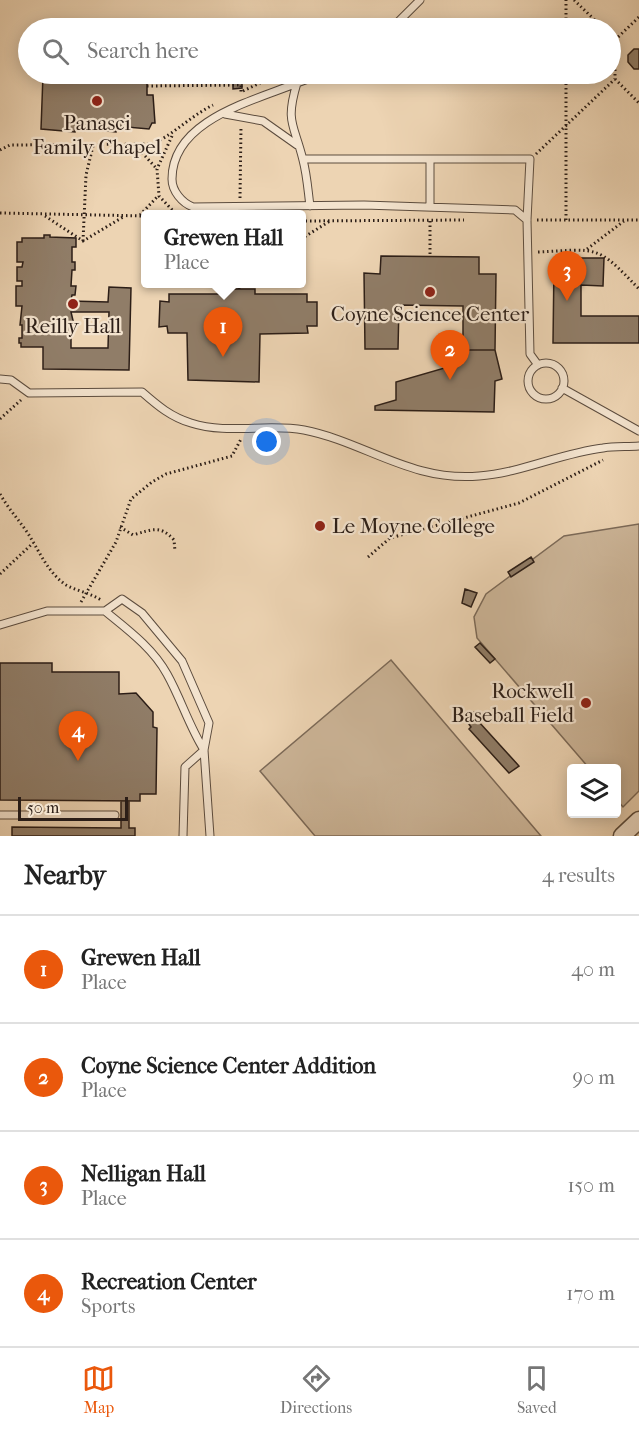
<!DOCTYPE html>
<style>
body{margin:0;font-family:"IM FELL French Canon",serif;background:#f2f2f2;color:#222}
.controls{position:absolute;right:18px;bottom:18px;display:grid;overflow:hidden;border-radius:6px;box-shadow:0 3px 15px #0003}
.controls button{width:54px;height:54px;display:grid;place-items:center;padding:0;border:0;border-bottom:2px solid #e0e0e0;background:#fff;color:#222;font:30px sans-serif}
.scale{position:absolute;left:18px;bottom:15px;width:110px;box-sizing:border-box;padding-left:6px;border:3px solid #2c1e17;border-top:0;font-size:16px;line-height:21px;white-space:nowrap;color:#2c1e17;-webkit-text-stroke:4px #f3e3ce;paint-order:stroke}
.you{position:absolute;left:267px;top:442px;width:21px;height:21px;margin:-15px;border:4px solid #fff;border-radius:50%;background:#1a73e8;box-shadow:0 0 0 9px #1a73e833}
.badge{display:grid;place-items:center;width:39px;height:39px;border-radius:50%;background:#ea580c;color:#fff;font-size:20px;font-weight:700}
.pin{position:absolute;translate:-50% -50px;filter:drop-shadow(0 2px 3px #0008)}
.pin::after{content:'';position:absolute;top:32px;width:21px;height:18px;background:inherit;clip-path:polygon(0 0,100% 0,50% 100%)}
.popup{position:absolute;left:141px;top:210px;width:165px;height:78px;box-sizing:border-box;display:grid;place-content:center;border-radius:6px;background:#fff;filter:drop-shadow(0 2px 4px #0005);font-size:20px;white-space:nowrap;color:#767676}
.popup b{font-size:22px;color:#222}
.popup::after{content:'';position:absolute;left:50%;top:100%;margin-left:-12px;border:12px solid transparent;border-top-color:#fff}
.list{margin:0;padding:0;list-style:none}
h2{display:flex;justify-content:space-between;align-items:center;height:78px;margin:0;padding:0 24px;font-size:26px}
h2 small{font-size:20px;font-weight:400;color:#767676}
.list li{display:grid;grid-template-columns:39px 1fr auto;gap:18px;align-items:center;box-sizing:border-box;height:108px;padding:0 24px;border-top:2px solid #e0e0e0}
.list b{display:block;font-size:22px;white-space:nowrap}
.list p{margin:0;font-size:20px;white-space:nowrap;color:#767676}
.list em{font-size:20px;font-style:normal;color:#767676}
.icon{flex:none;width:33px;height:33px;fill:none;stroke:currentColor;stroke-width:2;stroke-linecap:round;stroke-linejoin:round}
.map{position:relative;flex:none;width:639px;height:836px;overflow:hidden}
.search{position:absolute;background:#fff;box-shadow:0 3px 15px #0003;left:18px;right:18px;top:18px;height:66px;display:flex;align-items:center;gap:15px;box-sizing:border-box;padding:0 21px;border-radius:33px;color:#767676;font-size:22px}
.sheet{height:510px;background:#fff}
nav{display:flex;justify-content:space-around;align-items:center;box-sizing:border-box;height:84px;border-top:2px solid #e0e0e0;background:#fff;font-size:16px;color:#767676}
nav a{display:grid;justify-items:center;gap:3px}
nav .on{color:#ea580c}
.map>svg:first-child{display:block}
.green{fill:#ccb598;stroke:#7c6a58;stroke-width:1.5}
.building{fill:#907d68;stroke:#2c1e17;stroke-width:1.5;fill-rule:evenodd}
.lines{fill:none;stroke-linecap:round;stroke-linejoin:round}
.service-casing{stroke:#5c4c3e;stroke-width:9}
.tertiary-casing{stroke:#5c4c3e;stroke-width:19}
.path{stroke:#2c1e17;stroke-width:3;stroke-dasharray:1.5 3;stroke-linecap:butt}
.service{stroke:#f3e3ce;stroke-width:7}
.tertiary{stroke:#f3e3ce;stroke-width:16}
.poi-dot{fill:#8f2418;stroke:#f3e3ce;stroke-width:2}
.labels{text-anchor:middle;stroke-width:4.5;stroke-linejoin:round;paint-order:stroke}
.poi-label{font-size:21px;fill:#2c1e17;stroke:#f3e3ce}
</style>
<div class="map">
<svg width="639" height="836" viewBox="0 0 639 836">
<rect width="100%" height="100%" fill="#edd4b3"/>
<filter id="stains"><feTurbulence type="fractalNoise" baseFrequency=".00333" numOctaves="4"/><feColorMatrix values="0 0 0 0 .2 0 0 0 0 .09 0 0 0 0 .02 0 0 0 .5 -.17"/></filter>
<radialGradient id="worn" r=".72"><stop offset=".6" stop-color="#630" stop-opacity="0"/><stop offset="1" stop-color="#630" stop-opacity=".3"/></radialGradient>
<path class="green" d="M639 524V791L623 807 617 800 616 768H589L477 638 474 617 486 594 564 536Z
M391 660 541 836H315L260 771Z"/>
<path class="building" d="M634 49H639V69H634L628 62V55Z
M88 74H133L136 77H147V95H153L155 123H152L149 129 116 126V132L107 131V129L75 128V132L41 129 43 75 85 76Z
M233 80H242V88L233 89Z
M44 235H50V237L76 238V247H72V262H75V270H72L71 286H76L75 295H72L71 301 108 302 109 287 131 288 129 370 43 369V347H21V343H19V338H22V325H20L22 306H16V286H22V281H17V267H22L23 262H17V242H22V238H44ZM71 312H109L108 348H71V329H75Z
M381 256 479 257V274H496L495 350H463V306L399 305 398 349H365L364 273 380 274Z
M561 258H604L603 286 581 285V316H639V343H553L554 265H561Z
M221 289H255V294H307V302H317V326H307L308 333 260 334 259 382 188 380 187 333H168L167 326 159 327 160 301 169 302V294H221Z
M463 350H495L502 379 495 381 494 412 375 410V406L396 400V382L462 363Z
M531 557 534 562 511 577 508 572Z
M465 589 477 593 471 607 462 603Z
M480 643 495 659 490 663 475 647Z
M0 663H52V672H119V694L136 693 153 712V727L157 728 156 794H140V801L0 800Z
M474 712 481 720 479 722 519 766 509 773 469 729 471 727 465 719Z
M121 801H129V828H135V836H12V827L121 828Z"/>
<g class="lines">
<defs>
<path id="service" d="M392 28 420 0
M297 83C253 101 172 120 172 179 172 191 182 203 193 207L364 205 515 210 527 220
M225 114 263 121 297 145
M303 159H530L527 220 530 354 538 365
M310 206C308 191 307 175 303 160 294 123 285 123 297 83L322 74
M430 207V159
M528 381a18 18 0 1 1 36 0a18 18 0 1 1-36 0Z
M0 379 11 380 29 393 142 392C158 406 171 417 191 423 228 435 267 423 304 430 365 442 411 482 479 476 521 473 561 453 603 448 614 446 627 447 639 446
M562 388 639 431
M105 611C127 629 153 648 167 674 181 699 189 726 204 750
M0 625 47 611H105L122 599 142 613 182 661 209 723 204 750 210 836
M0 815H115
M183 836 185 767 204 750"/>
<path id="tertiary" d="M622 836 639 820"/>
</defs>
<use href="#service" class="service-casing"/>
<use href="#tertiary" class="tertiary-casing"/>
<path class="path" d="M574 0 603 28
M566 28V0
M615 40 639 17
M615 79 639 103
M147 86 241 85V93
M243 91 279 74V80
M172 136 157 169 159 196 176 214
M136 146 157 169
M0 150 10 145 153 144C175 133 191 116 213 105
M536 154 615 79V40L610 36
M240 198 241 126
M0 213 145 216
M140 215 158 196
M45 216 83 241 123 217
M537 220H639
M566 220V74
M301 221 464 220
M430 221V256
M301 239 330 221
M83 241 86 175 93 146
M587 249 624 221
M538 252C599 249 596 244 639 289
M239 289V284
M0 419 21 400
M0 494C8 508 18 519 27 532 39 550 47 572 66 585 77 591 90 593 101 600
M120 527 133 535C151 530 160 524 174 540L175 551
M368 557 390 538 519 503 603 460
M0 574 33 543
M81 602 116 542 131 499 152 482 166 474 232 456 241 439"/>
<use href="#service" class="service"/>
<use href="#tertiary" class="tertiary"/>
</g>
<g class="poi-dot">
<circle cx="97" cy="101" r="6"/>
<circle cx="430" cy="292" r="6"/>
<circle cx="73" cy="304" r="6"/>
<circle cx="320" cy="526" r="6"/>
<circle cx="586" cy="703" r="6"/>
</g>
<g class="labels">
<g class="poi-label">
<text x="97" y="130">Panasci<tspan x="97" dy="24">Family Chapel</tspan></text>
<text x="430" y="321">Coyne Science Center</text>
<text x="73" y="333">Reilly Hall</text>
<text x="332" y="533" text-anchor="start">Le Moyne College</text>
<text x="574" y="698" text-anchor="end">Rockwell<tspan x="574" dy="24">Baseball Field</tspan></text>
</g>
</g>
<rect width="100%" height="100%" filter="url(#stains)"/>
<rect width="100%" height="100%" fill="url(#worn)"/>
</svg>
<div class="controls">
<button><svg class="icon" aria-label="layers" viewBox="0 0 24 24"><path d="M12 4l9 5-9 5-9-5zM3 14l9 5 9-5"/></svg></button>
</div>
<div class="scale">50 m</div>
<div class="you"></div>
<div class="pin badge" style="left:223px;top:357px">1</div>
<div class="popup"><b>Grewen Hall</b>Place</div>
<div class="pin badge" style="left:450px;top:380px">2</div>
<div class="pin badge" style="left:567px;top:301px">3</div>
<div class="pin badge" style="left:78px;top:761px">4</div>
<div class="search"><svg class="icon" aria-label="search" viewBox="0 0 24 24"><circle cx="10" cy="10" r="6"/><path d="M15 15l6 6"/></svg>Search here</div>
</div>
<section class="sheet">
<h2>Nearby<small>4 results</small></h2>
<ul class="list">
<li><span class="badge">1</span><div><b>Grewen Hall</b><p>Place</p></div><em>40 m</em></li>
<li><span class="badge">2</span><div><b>Coyne Science Center Addition</b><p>Place</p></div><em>90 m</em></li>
<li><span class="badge">3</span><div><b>Nelligan Hall</b><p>Place</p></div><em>150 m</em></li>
<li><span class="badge">4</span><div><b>Recreation Center</b><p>Sports</p></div><em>170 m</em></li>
</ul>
</section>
<nav>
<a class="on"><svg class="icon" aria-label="map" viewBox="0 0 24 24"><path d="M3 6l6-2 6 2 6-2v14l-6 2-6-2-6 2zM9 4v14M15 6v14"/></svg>Map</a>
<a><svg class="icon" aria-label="directions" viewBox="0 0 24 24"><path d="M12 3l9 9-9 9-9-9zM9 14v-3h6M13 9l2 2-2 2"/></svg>Directions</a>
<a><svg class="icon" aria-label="saved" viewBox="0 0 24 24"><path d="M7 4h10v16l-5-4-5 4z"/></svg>Saved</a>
</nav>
